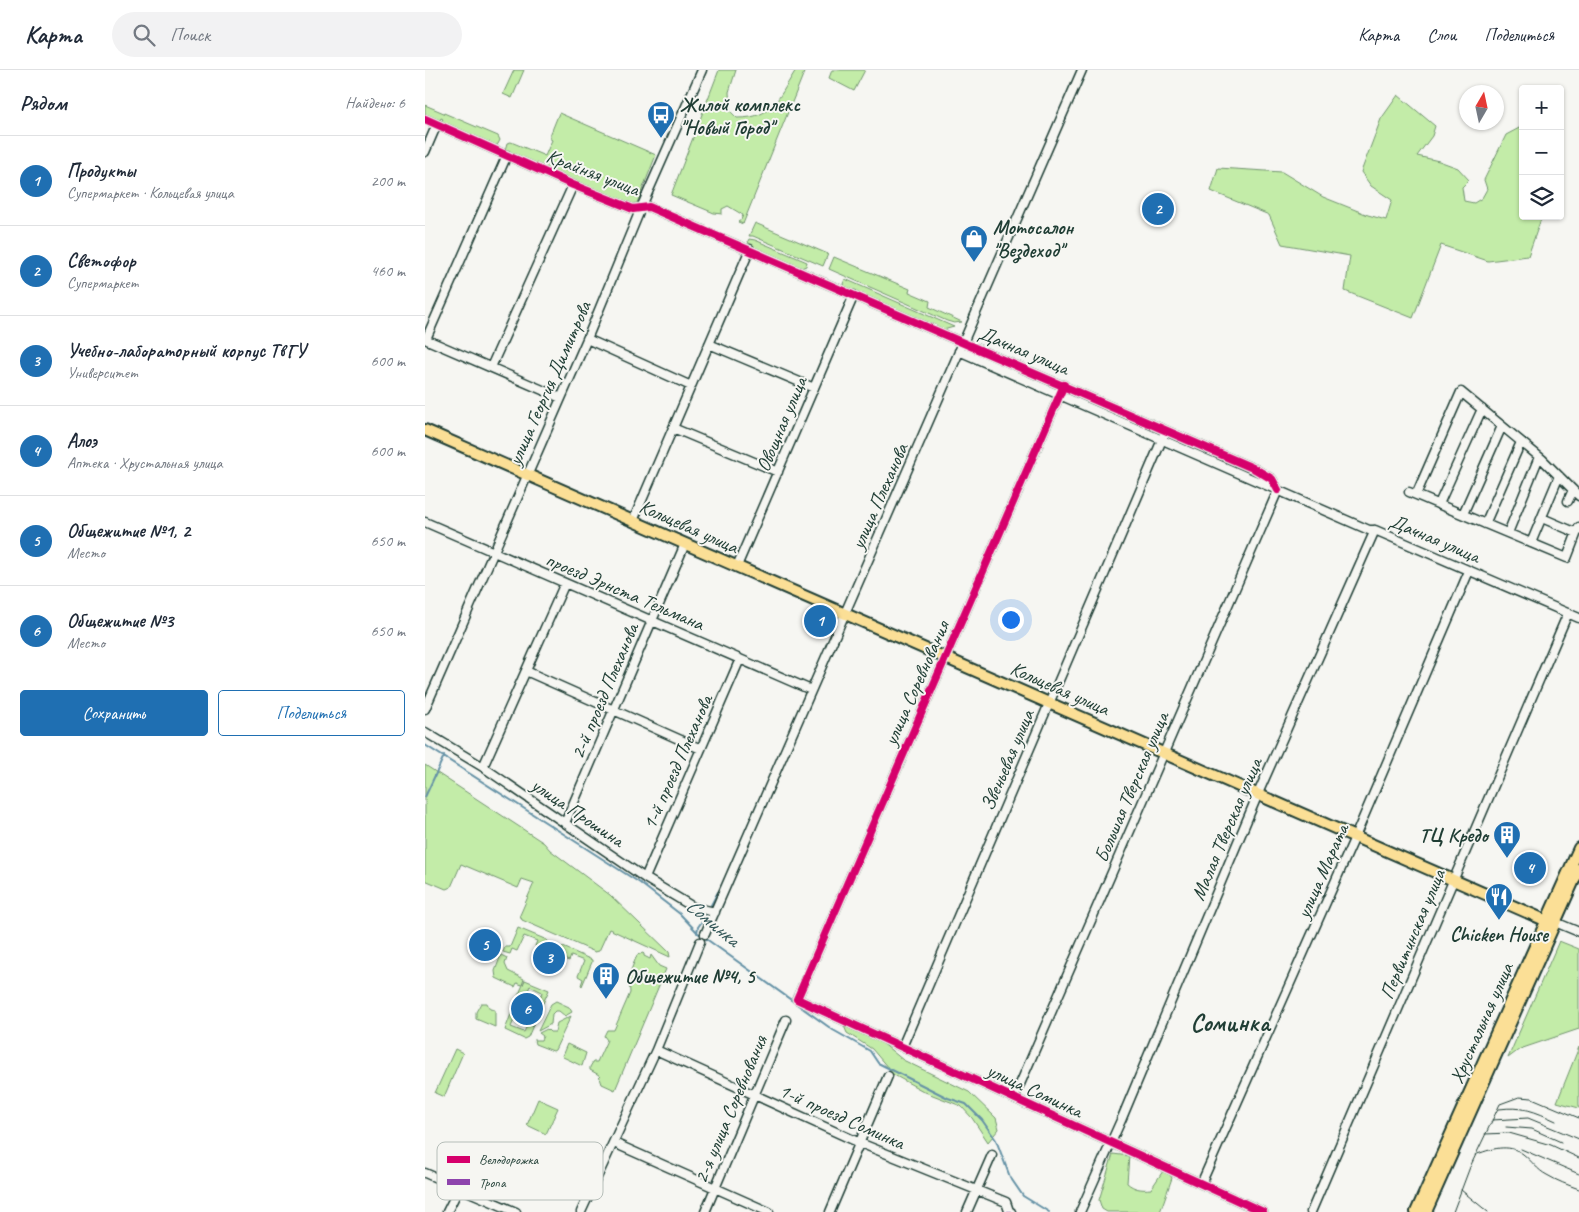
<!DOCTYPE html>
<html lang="ru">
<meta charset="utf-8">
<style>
body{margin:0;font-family:Caveat,sans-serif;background:#f2f2f3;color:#1f2937}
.controls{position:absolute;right:15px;top:15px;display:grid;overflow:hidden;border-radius:5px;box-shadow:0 1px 4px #0004}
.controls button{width:45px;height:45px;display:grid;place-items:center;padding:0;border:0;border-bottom:1px solid #e0e1e3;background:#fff;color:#1f2937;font:25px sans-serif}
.compass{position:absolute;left:1034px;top:15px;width:45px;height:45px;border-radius:50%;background:#fff;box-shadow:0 1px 4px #0004;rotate:9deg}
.you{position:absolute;left:585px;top:549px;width:18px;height:18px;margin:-12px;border:4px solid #fff;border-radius:50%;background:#1a73e8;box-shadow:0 0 0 8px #1a73e833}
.badge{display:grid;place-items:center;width:32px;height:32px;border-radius:50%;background:#1f6fb2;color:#fff;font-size:16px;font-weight:700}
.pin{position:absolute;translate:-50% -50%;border:2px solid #fff;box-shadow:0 1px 5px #0006}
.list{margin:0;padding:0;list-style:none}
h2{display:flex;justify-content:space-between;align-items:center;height:65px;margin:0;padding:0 20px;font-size:21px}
h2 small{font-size:16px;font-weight:400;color:#747a83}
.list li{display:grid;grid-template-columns:32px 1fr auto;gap:15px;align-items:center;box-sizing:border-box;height:90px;padding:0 20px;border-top:1px solid #e0e1e3}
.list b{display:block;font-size:19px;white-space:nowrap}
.list p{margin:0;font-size:16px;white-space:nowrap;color:#747a83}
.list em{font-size:16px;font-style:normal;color:#747a83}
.actions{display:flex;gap:10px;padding:15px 20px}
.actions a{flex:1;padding:11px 0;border:1px solid #1f6fb2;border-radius:5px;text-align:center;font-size:18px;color:#1f6fb2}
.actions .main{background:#1f6fb2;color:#fff}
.icon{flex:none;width:28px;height:28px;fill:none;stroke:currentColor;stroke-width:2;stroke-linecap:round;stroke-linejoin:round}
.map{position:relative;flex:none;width:1154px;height:1142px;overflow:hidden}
header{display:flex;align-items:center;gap:30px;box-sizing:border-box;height:70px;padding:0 25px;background:#fff;border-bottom:1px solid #e0e1e3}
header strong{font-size:24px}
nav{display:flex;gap:28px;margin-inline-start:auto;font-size:18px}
.search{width:350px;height:45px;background:#f2f2f3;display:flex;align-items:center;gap:12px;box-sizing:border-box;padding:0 18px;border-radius:28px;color:#747a83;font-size:19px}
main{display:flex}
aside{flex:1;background:#fff}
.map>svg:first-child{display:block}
.green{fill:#c3eca8;stroke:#71946e}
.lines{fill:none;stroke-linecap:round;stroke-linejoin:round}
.stream{stroke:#6592a6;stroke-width:2}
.minor-casing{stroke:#1f3d34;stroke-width:11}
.major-casing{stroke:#1f3d34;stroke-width:14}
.minor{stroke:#f6f6f2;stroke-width:8}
.major{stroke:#fbdf96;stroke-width:10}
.tram{stroke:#1f3d34;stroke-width:1}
.quiet{stroke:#8e44ad;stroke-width:6;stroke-dasharray:12 6;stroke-linecap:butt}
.cycleway-casing{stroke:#f6f6f2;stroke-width:11}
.cycleway{stroke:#d6006c;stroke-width:8}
.labels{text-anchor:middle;stroke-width:4;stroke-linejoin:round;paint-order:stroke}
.poi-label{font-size:20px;font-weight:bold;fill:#1f3d34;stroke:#f6f6f2;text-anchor:start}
.street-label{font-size:20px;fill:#1f3d34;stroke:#f6f6f2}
.water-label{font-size:21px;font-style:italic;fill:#36595a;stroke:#f6f6f2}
.district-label{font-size:25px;font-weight:bold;fill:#1f3d34;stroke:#f6f6f2}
.key{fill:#f6f6f2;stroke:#b6beb9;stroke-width:1}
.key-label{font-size:14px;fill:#1f3d34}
</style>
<header>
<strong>Карта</strong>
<div class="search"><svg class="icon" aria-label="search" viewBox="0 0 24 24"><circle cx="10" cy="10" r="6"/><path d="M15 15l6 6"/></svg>Поиск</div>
<nav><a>Карта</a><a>Слои</a><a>Поделиться</a></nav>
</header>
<main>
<aside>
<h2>Рядом<small>Найдено: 6</small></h2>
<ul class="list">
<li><span class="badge">1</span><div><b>Продукты</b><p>Супермаркет · Кольцевая улица</p></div><em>200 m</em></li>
<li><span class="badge">2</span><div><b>Светофор</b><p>Супермаркет</p></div><em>460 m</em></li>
<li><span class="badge">3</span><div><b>Учебно-лабораторный корпус ТвГУ</b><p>Университет</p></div><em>600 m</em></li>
<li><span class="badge">4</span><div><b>Алоэ</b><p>Аптека · Хрустальная улица</p></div><em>600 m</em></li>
<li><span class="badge">5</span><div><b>Общежитие №1, 2</b><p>Место</p></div><em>650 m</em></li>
<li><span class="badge">6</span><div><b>Общежитие №3</b><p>Место</p></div><em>650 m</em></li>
</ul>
<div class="actions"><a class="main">Сохранить</a><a>Поделиться</a></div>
</aside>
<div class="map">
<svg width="1154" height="1142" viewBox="0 0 1154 1142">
<rect width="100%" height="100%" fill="#f6f6f2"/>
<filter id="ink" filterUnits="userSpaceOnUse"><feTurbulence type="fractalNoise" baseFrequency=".02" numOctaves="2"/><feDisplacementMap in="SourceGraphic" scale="10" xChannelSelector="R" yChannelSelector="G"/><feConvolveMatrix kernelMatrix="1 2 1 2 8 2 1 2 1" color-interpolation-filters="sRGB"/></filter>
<g filter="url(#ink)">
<path class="green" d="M89 0H99L87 28 78 24Z
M294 0H311L304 22 305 41 312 48C348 48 352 30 369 3L371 0H380L318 154 313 152 316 150 318 145 303 136 297 139V144L289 143 246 125Z
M407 0H440L429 21 404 8Z
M973 25 1010 56 1007 66 992 86 1014 91 1033 98 1044 110 1037 117 1039 131 1049 133 1057 128 1062 119 1059 110 1081 65 1098 56V146H1117L1103 186 1063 191 1016 175 988 248 920 221 925 186 857 174 844 145 786 121 793 98 857 102 898 127 943 145 961 150 967 130 946 116 936 102 956 49Z
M0 35 73 66 75 70 73 74 70 76 16 52 18 49 16 48 14 52 0 45Z
M134 43 231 85 212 133 203 134 80 80 82 73 86 72 120 86 127 70 124 68Z
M330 153 403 184 398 196 328 166H324Z
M324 169 330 170 382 192 381 196 376 198 325 176 323 171Z
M409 187 485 219 484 222 505 231 504 237 537 252 529 253 522 251 404 199Z
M420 209 529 257 518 260 420 217 418 214Z
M0 695 119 773 125 780 185 825 244 882 245 887 184 859 174 881 170 882 97 850 95 845 109 813 97 809 93 818 36 794 26 817 21 819 0 810Z
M93 858 122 870 126 877 123 882 110 876 112 871 99 866 92 881 87 879 85 884 78 882 80 877H85Z
M1134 871 1154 879V959L1095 979 1083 988Z
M138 877 167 890V892L157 916 156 915 158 909 153 906 159 891 146 886 144 891 128 885 131 880Z
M218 883 219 884V886L225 889 226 885 234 896 241 899 190 1020 177 1014 174 1005 165 1000V997L168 992H172L182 970 179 966 182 960H189L205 923 204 905 212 885Z
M76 885 82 888 80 894 83 901 99 909 97 915 92 913 90 917 71 908 70 901Z
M100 910 124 920 114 942 110 940 117 922 105 916 97 933 91 931Z
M131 931 144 937 147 942 140 946 134 941H130L127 944 126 954 113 961 126 934Z
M56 933H62L65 939 70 940V957L51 949V942Z
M89 936 94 938 86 957 99 962 108 944 112 946 103 967 99 969 80 960Z
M146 946 130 980 128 981 110 974 109 970H116L118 966 114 963 122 959 125 962H130L132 953Z
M419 956 456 972 478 990 544 1022 571 1048 574 1059 563 1072 547 1048 536 1036 500 1022 469 1005 447 979 422 963Z
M142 974 161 983 157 996 138 987 137 986Z
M1154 977V1038L1132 1032Z
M30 979 38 983 19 1027 10 1023Z
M113 1029 133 1038 121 1064 102 1055Z
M688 1084 704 1086 702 1113C709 1119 716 1120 726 1119L738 1101 743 1102 747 1108 735 1142H682L677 1139 674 1130Z"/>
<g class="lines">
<path class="stream" d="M0 675 215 813 255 844 273 863 408 960 445 981 453 993 523 1028 541 1034 557 1050 571 1070 585 1107 598 1126 624 1142
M0 727 19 686
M285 837 293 822
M272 863 273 857 283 843"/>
<defs>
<path id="minor" d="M0 49 148 115 208 139 224 137 830 399 847 409 853 420
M0 82 12 54
M0 269 136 328
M1 269 82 85
M162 269 266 316
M284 274 389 318
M534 281 944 460H950L1154 548
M66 297 148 115
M639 315 372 929 838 1142
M248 358 353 402
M984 422 1142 488 1154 457
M991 425 1036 322 1117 389 1148 420
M1143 431 1148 420 1154 426
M1014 434 1057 339
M1038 444 1077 356
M1117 448 1152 463
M208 451 325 179
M0 452 386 620
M1060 454 1096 372
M1083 463 1114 387
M1106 473 1134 406
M312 496 429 225
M101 601 276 679
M0 639 162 269 216 138 277 0
M0 662 58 697 220 808 268 837 290 842
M58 697 140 513
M140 753 260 474
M220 808 315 589
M1130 852 1154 862
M280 864 657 0
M477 977 739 365
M231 980 435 1073 581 1132 584 1141 586 1142
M589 1028 853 420
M189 1073 344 1142
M0 1103 91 1142
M776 1114 930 767 1044 501
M22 1142 34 1118
M156 1142 231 980 275 872
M280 1142 361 950
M405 1142 463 1006
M542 1142 567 1085
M655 1142 697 1048 835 719 950 460
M886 1142 1143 543"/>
<path id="major" d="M0 360 1122 851 1130 852
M991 1142 1154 778
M1001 1142 1154 799"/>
</defs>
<use href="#minor" class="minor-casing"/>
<use href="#major" class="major-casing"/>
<use href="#minor" class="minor"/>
<use href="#major" class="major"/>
<path class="tram" d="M1074 1039C1098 1036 1109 1041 1131 1051
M1067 1050 1103 1048 1154 1069
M1081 1057 1107 1059 1136 1072
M1060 1064 1084 1063 1126 1075 1154 1088
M1096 1079 1154 1104
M1050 1085C1065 1079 1084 1073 1098 1084 1107 1091 1112 1100 1122 1105 1132 1111 1143 1115 1154 1119
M1036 1120 1063 1142
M1028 1142 1045 1097 1075 1034 1094 1027 1107 1028 1154 1048"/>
<path class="quiet" d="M584 1142V1141"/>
<defs>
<path id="cycleway" d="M0 49 148 115 208 139 224 137 830 399 847 409 853 420
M639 315 372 929 838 1142"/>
</defs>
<use href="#cycleway" class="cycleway-casing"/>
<use href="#cycleway" class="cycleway"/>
</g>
</g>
<defs>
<symbol id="bus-pin" viewBox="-11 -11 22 30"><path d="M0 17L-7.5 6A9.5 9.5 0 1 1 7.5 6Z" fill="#1f6fb2" stroke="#f6f6f2"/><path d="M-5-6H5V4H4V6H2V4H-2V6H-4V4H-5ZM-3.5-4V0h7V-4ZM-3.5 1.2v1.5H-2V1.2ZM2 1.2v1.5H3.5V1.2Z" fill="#fff"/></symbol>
<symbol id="shop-pin" viewBox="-11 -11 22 30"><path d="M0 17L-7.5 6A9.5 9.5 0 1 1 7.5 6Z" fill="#1f6fb2" stroke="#f6f6f2"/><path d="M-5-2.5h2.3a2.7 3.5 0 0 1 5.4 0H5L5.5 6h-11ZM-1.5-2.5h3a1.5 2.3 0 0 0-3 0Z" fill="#fff"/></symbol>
<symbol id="building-pin" viewBox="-11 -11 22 30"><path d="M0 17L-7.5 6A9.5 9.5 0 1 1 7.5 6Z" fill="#1f6fb2" stroke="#f6f6f2"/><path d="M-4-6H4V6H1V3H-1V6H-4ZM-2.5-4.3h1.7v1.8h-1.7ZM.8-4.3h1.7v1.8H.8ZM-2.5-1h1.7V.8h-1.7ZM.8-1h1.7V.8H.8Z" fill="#fff"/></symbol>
<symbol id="restaurant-pin" viewBox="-11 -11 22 30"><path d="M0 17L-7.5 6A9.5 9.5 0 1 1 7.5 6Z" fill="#1f6fb2" stroke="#f6f6f2"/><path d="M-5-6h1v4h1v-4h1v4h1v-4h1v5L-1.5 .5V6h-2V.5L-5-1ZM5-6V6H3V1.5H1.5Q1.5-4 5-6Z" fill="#fff"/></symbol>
</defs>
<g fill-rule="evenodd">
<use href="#bus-pin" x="220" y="29" width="32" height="43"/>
<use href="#shop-pin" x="533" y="153" width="32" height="43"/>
<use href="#building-pin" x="1066" y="749" width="32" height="43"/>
<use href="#restaurant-pin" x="1058" y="811" width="32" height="43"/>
<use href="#building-pin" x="165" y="890" width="32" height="43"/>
</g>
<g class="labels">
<g class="poi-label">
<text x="255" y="41">Жилой комплекс<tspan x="255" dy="23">"Новый Город"</tspan></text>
<text x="568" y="164">Мотосалон<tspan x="568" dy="23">"Вездеход"</tspan></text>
<text x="1063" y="772" text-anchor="end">ТЦ Кредо</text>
<text x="1074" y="871" text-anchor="middle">Chicken House</text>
<text x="200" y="913">Общежитие №4, 5</text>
</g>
<g class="street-label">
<text transform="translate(168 102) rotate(21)" y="7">Крайняя улица</text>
<text transform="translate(599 280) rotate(23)" y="7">Дачная улица</text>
<text transform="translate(124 313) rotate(-66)" y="7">улица Георгия Димитрова</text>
<text transform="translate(356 354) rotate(-67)" y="7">Овощная улица</text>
<text transform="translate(454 426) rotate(-66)" y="7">улица Плеханова</text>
<text transform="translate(264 456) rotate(24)" y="7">Кольцевая улица</text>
<text transform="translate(1010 468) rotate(23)" y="7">Дачная улица</text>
<text transform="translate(200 521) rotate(23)" y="7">проезд Эрнста Тельмана</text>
<text transform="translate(491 613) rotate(-66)" y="7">улица Соревнования</text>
<text transform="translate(635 618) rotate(24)" y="7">Кольцевая улица</text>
<text transform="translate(179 621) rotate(-67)" y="7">2-й проезд Плеханова</text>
<text transform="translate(582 690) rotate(-67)" y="7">Звеньевая улица</text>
<text transform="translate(252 692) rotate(-66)" y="7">1-й проезд Плеханова</text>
<text transform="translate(706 717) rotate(-67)" y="7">Большая Тверская улица</text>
<text transform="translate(153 742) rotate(34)" y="7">улица Прошина</text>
<text transform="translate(801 759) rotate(-67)" y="7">Малая Тверская улица</text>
<text transform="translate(897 801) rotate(-66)" y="7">улица Марата</text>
<text transform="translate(987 864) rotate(-67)" y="7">Первитинская улица</text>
<text transform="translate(1056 953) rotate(-66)" y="7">Хрустальная улица</text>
<text transform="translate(610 1020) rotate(25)" y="7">улица Соминка</text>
<text transform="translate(305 1039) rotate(-67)" y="7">2-я улица Соревнования</text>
<text transform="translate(417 1046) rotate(24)" y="7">1-й проезд Соминка</text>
</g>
<g class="water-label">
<text transform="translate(288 852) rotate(40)" y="7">Соминка</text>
</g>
<g class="district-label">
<text x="805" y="961">Соминка</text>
</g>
</g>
<rect x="12" y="1072" width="166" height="58" rx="8" class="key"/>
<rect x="22" y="1086" width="23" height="7" fill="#d6006c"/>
<rect x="22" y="1109" width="23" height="6" fill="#8e44ad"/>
<g class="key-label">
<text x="54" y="1094">Велодорожка</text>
<text x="54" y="1117">Тропа</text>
</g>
</svg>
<div class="controls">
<button>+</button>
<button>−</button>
<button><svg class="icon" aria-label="layers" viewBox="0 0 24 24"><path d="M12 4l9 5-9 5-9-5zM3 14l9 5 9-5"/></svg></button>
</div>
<svg class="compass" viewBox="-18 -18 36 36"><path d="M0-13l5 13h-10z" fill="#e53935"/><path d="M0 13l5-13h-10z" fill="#747a83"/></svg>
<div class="you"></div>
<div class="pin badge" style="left:395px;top:551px">1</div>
<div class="pin badge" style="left:733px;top:139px">2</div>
<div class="pin badge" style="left:124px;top:888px">3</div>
<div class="pin badge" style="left:1105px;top:798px">4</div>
<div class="pin badge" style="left:60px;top:875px">5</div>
<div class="pin badge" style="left:102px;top:939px">6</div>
</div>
</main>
